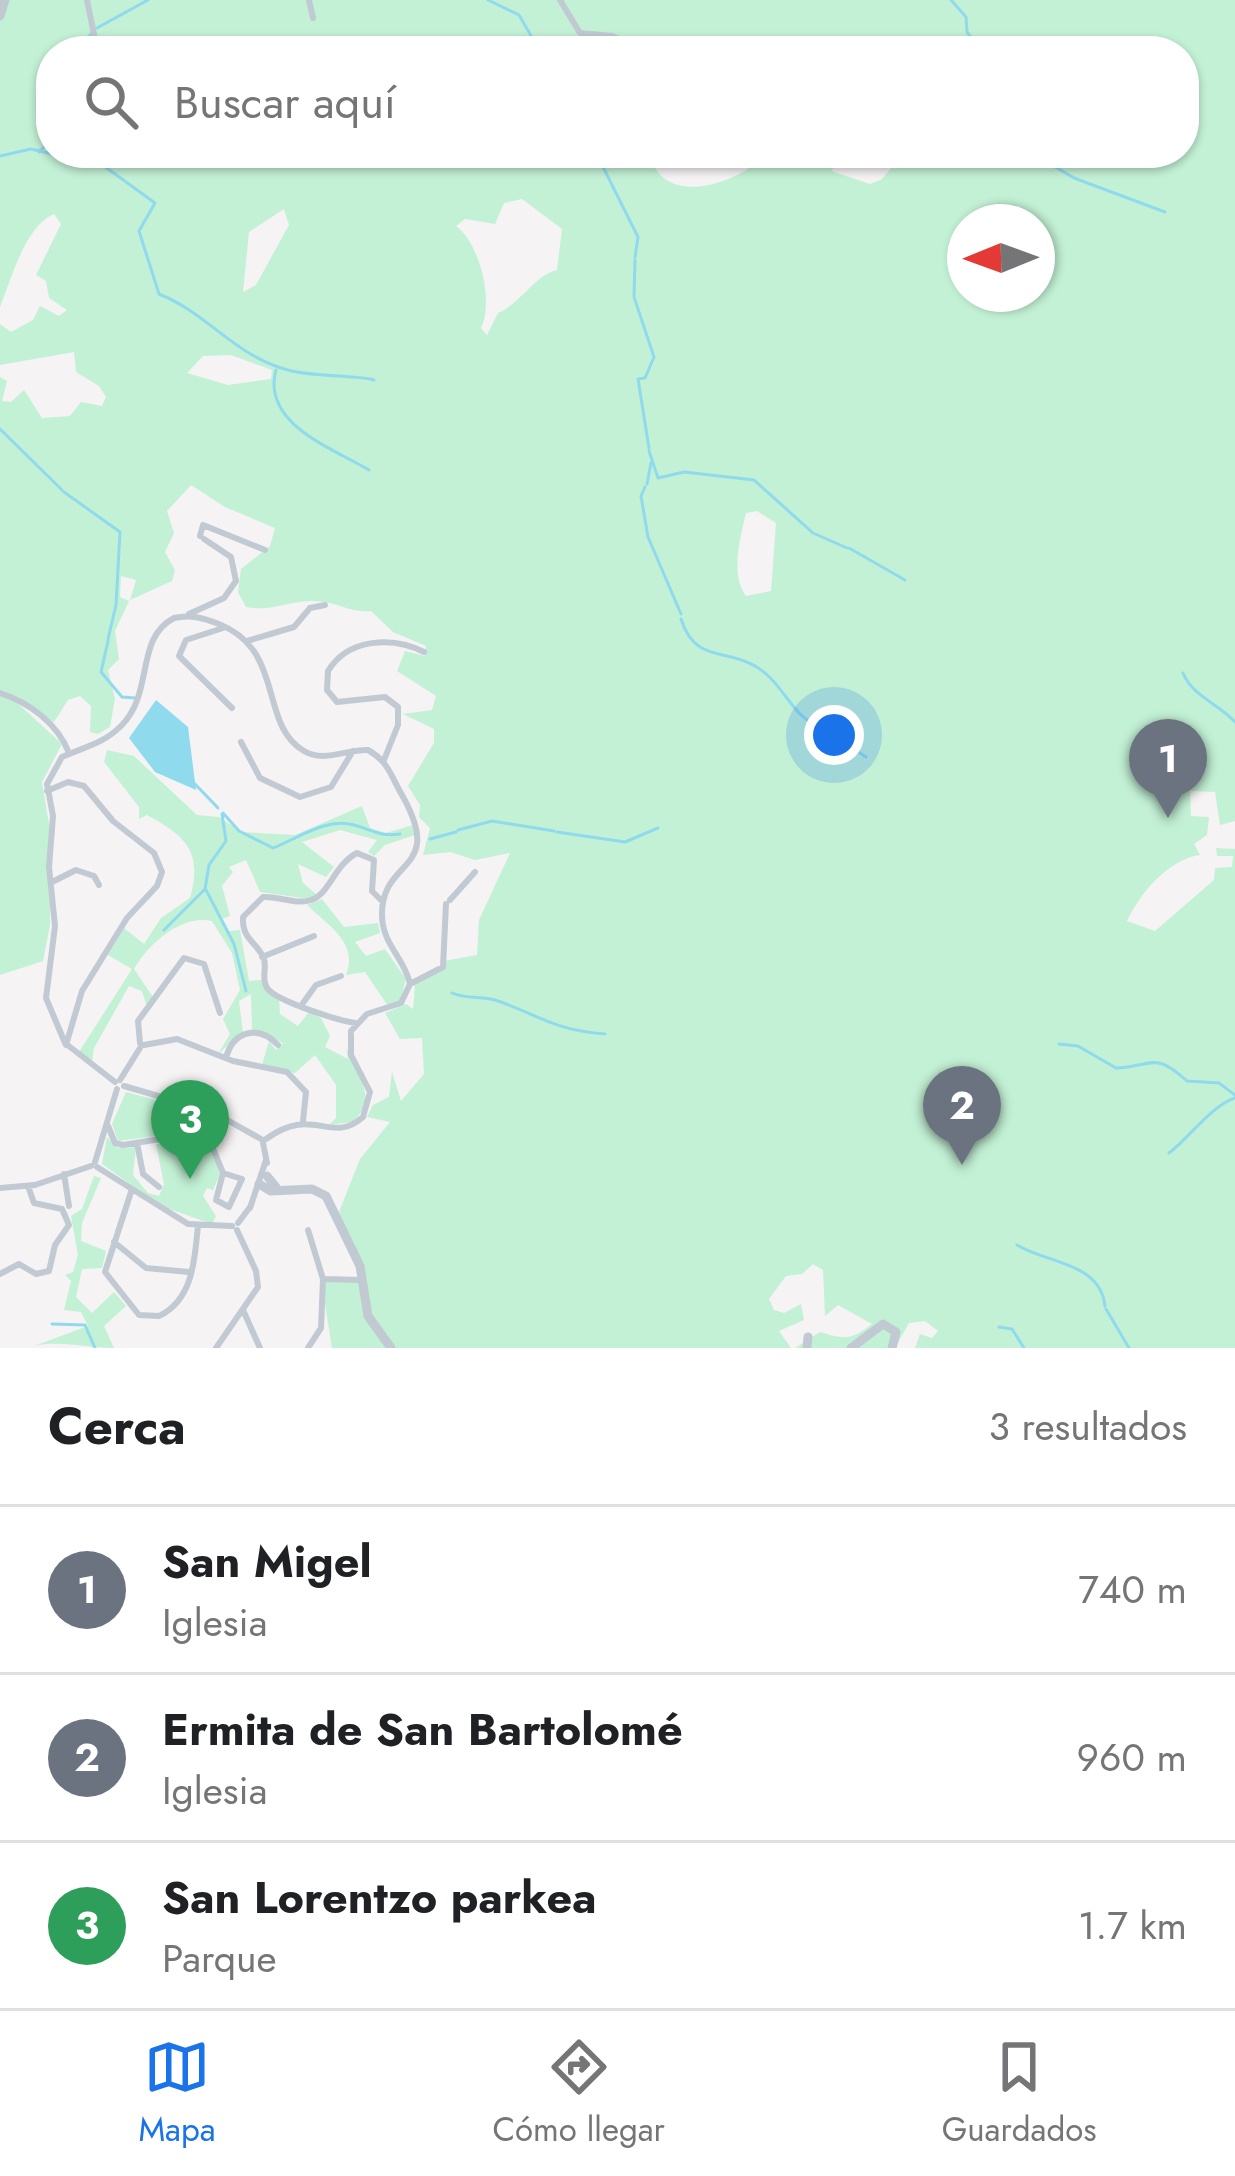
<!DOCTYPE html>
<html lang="es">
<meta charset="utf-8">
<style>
body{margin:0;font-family:Jost,sans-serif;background:#f2f2f2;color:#202124}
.compass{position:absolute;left:947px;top:204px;width:108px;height:108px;border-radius:50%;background:#fff;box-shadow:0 3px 9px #0004;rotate:269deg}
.you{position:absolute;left:834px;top:735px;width:42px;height:42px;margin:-30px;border:9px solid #fff;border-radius:50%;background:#1a73e8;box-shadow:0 0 0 18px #1a73e833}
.badge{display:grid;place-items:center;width:78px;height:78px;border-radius:50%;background:#1a73e8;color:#fff;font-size:39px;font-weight:700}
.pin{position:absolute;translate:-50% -99px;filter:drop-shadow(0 3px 6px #0008)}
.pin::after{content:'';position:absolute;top:63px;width:42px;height:36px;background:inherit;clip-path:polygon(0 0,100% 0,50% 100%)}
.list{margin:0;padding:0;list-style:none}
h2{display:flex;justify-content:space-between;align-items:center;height:156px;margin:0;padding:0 48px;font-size:51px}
h2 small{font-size:39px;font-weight:400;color:#757577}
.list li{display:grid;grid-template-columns:78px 1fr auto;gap:36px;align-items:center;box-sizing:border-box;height:168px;padding:0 48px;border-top:3px solid #e0e0e0}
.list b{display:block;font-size:45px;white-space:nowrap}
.list p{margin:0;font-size:39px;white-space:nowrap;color:#757577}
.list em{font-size:39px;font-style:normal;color:#757577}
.icon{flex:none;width:66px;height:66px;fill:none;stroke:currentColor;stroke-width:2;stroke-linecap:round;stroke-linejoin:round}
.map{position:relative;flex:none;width:1235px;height:1348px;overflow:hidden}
.search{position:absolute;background:#fff;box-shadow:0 3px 9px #0004;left:36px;right:36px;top:36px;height:132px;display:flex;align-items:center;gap:30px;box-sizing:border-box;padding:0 42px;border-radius:48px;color:#757577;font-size:45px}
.sheet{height:660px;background:#fff}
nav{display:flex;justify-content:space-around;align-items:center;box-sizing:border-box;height:168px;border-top:3px solid #e0e0e0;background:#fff;font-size:33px;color:#757577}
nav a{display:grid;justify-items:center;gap:6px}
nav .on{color:#1a73e8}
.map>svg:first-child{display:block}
.green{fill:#c3f1d5;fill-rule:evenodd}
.water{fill:#90daee}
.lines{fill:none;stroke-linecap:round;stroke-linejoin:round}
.stream{stroke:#90daee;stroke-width:3}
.minor{stroke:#c1cad2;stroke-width:6}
.tertiary{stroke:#c1cad2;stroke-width:9}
</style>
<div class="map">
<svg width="1235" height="1348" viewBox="0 0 1235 1348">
<rect width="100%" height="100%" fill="#f5f3f3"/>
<path class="green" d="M0 0H1235V821L1220 825 1215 792 1190 791 1191 816 1209 817 1207 835 1194 844 1200 855C1169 859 1140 893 1127 921L1155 931 1214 880 1215 868 1232 867 1233 856H1217L1216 848 1235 849V1348H915L920 1334 932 1338 938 1331 925 1321 909 1323 895 1348H795L820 1332C843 1339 851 1341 872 1324L838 1305 825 1316 823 1270 813 1264 802 1274 786 1276 769 1299 774 1310 784 1313 801 1304 804 1320 779 1331 791 1348H332L322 1285 328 1280H367L339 1212 360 1159 390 1122 367 1117 373 1105 389 1097 392 1072 401 1101 424 1074 422 1038 400 1039 385 1013 406 1004 413 1009 415 984 440 970 444 961 477 955 479 920 510 853 475 860 450 852 423 855 430 828 419 817 420 805 408 786 434 743V729L403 714 432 710 436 696 397 671 405 651 425 656 426 646 393 632 371 611C349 613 336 601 314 601 291 600 271 612 246 607L238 592 241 569 270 546 275 528 225 507 191 485 167 511 174 533 165 552 175 570 172 581 130 600 136 580 121 576 120 597 129 601 115 631 119 659 108 670 115 699 110 727 98 734 90 732 91 706 80 696 68 700 54 722 12 698 62 744 42 782 50 830V925L43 961 0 975V377L7 381 2 401 11 402 24 390 42 418 70 416 81 402 102 406 106 397 99 386 76 372 74 352 0 365V324L11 332 33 320 40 306 59 316 67 310 49 298 46 281 36 275 61 224 54 214C25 226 11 280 0 307ZM51 51H1184V153H904L882 179 870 184 831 171 848 153H758L759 161C727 187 662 206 649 153H51ZM522 199 562 229 557 270C535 275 520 304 498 313L487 335 481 328C494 301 480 244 456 226L465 219 495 224 504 203ZM284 209 289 225 256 285 243 292 249 232ZM965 222H1037V294H965ZM231 355 272 370 271 379 228 385 187 373 203 356ZM757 511 776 523 771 591 746 596C730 575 740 538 746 513Z
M107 750 134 756 197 815 219 817 242 832 295 835 362 806 370 828 386 833 413 825 415 835 385 845 374 856 368 852 377 840 340 830 302 842 334 867 326 877 298 864 303 883 317 895 310 899 260 892 246 860 229 867 233 872 222 886 230 916 222 919 229 931 240 930 249 981 262 980 279 999 280 1014 298 1026 309 1012 321 1018 330 1036 325 1047 348 1059 346 1046C354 1075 381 1095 353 1122L329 1125 336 1118V1085L315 1055 295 1073 262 1065 269 1041 276 1050 283 1043 252 1029 251 994 239 1001 243 1032 218 1054 230 1034 223 1019 240 990 232 953 212 921C182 914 149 943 134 969L155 1000 147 1007 142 991 129 986 94 1048 92 1062 79 1052 132 969 108 955 124 928 144 944 161 918 190 898C203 852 186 836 147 815L139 819V807L104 762Z
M322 899 344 927 378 923 380 933 355 942 366 956 385 949 406 979 400 1001 388 1006 365 972 346 975C359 942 327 925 307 905Z
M126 1092 187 1108 188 1113 208 1117 200 1129 185 1131 184 1123 172 1121 170 1134 118 1141 112 1124Z
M107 1137 118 1148 136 1147 133 1175 148 1193 159 1196 164 1184 156 1144 206 1138 220 1174 213 1190 207 1188 203 1196 216 1216 212 1224 161 1206 102 1164Z
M94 1176 101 1178 82 1223 81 1241 106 1251 102 1268 82 1269 76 1297 92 1313 114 1292 126 1306 104 1326 114 1348C87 1348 59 1340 34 1346L88 1326 81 1312 64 1310 71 1281 65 1275 73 1272 78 1255 71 1216 82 1209Z"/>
<path class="water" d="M156 700 188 727 196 790 155 772 129 738Z"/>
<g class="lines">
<path class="stream" d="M488 0 519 15 540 51
M951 0 966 17 967 32 975 43 967 51
M97 28 148 0
M75 51 94 31
M39 152 51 140
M596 153 638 237 635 257
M1032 153 1074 178 1165 212
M0 156 31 149 101 166
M104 166 155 203 139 231 159 294C209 314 233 355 288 370 311 377 360 375 374 380
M635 260 634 297 654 357 645 378 638 379 649 448
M276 370C261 424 334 449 369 470
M0 429 62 490
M649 451 658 478 684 472 754 480 813 533 847 548
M647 484 651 463
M645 487 641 496 648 537 681 614
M64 492 120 532 116 605 108 639
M849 548 905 580
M681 619C694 660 721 650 749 663 773 673 783 696 800 714 809 723 842 742 854 749
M108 641 101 672 122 697 135 698
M1183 673C1193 697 1218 703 1235 722
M857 751 866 757
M195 784 218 808
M223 813 239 831 273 848C297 839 326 817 354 825 372 830 380 837 400 834
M458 830 492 821 554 831
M557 832 625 842 658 828
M430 839 456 832
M206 890 234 944 246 991
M164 930 205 889 209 865 226 841 222 814
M452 993C468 1000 483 995 498 1001 543 1017 554 1030 605 1034
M1059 1044 1078 1046 1116 1068C1154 1066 1154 1051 1187 1081L1219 1083 1235 1095
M1169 1153C1191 1136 1210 1107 1235 1098
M1017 1245C1048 1264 1100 1262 1105 1306
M1106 1309 1129 1348
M52 1324 85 1325 95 1348
M999 1327 1012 1329 1024 1348"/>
<path class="minor" d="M87 0 96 44 102 50
M309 0 313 18
M560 0 580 33 612 36 645 51
M200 536 203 525 265 550
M189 614 224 598 236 581 231 557 204 539
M223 628 186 640 179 656 232 708
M247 641 294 627 310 608 325 605
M0 693C29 702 58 724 69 753
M241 742 260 778 300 797 331 787 353 751
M384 760 398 725V707L385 697 337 702 327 690 328 671C348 638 393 636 424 652
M47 791 68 782 84 786 113 821 154 853 162 872 157 886 127 918 82 991 66 1045
M52 882 76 870 94 876 99 885
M450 900 475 872
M262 957 314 936
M410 984 443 967 446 904
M303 1003 316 985 341 976
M356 1023C339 1021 276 1001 267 988 261 978 267 969 264 959 257 941 242 941 243 917L263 897C278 896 297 905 311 900 329 895 334 865 357 853L374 860 372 891 383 902
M140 1043 138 1021 184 958 204 964 220 1013
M144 1045 177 1039 233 1061 287 1072 306 1092 303 1121
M226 1058C233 1031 258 1024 278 1045
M120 1080 140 1048
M115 1082 65 1043 46 998 55 926 49 867 53 816 47 784 62 757C84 747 103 744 121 726 155 692 134 639 174 618 190 614 203 618 219 624 286 651 258 724 304 751 324 763 347 749 368 750 388 761 391 776 402 795 446 873 381 857 382 915 382 944 405 959 410 984
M124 1086 213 1112 261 1139
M108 1126 115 1143 123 1145 203 1132
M205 1129 209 1131 206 1135 203 1133Z
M207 1134 223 1173 216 1200 229 1207 242 1179 223 1173
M266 1139C314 1104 330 1146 363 1117L370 1092 351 1055V1031L367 1014 401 1003 410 984
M137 1143 143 1174 159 1187
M263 1143 267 1163
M95 1162 117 1089
M97 1167 188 1224 232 1226
M64 1174 69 1206
M0 1188 35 1185 91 1166
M132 1189 105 1272 139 1315 159 1316C193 1300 195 1259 198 1225
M250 1208 266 1160
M238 1223 250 1207
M308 1230 323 1279
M114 1242 146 1268 189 1272
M0 1274 19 1264 36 1274 49 1271 55 1245 69 1225 62 1209 34 1203 28 1186
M243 1310 260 1348
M216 1348 258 1287 256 1271 237 1230
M308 1348 321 1328 323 1279 363 1280"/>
<path class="tertiary" d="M0 16 5 0
M267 1176 276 1187
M259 1184 271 1191 312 1189 326 1196 360 1266 368 1316 391 1348
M807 1348 808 1337
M851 1348 883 1324 896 1332 892 1348"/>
</g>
</svg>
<svg class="compass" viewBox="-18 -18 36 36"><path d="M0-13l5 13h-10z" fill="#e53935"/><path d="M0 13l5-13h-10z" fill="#757577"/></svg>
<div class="you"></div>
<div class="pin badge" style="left:1168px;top:818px;background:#6b7280">1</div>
<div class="pin badge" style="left:962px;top:1165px;background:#6b7280">2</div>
<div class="pin badge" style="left:190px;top:1179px;background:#2e9e5b">3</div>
<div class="search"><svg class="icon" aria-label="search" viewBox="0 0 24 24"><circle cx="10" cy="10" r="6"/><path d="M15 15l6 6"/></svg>Buscar aquí</div>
</div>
<section class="sheet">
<h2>Cerca<small>3 resultados</small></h2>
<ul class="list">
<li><span class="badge" style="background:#6b7280">1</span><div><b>San Migel</b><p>Iglesia</p></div><em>740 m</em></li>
<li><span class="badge" style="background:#6b7280">2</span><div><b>Ermita de San Bartolomé</b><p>Iglesia</p></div><em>960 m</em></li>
<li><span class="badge" style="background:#2e9e5b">3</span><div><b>San Lorentzo parkea</b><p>Parque</p></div><em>1.7 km</em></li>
</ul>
</section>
<nav>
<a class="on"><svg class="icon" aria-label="map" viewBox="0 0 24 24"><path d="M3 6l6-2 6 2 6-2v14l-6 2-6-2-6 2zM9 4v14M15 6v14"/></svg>Mapa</a>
<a><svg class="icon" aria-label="directions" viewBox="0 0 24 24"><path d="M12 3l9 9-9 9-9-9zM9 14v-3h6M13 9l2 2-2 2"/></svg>Cómo llegar</a>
<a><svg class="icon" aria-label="saved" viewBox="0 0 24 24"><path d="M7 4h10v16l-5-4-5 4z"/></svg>Guardados</a>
</nav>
